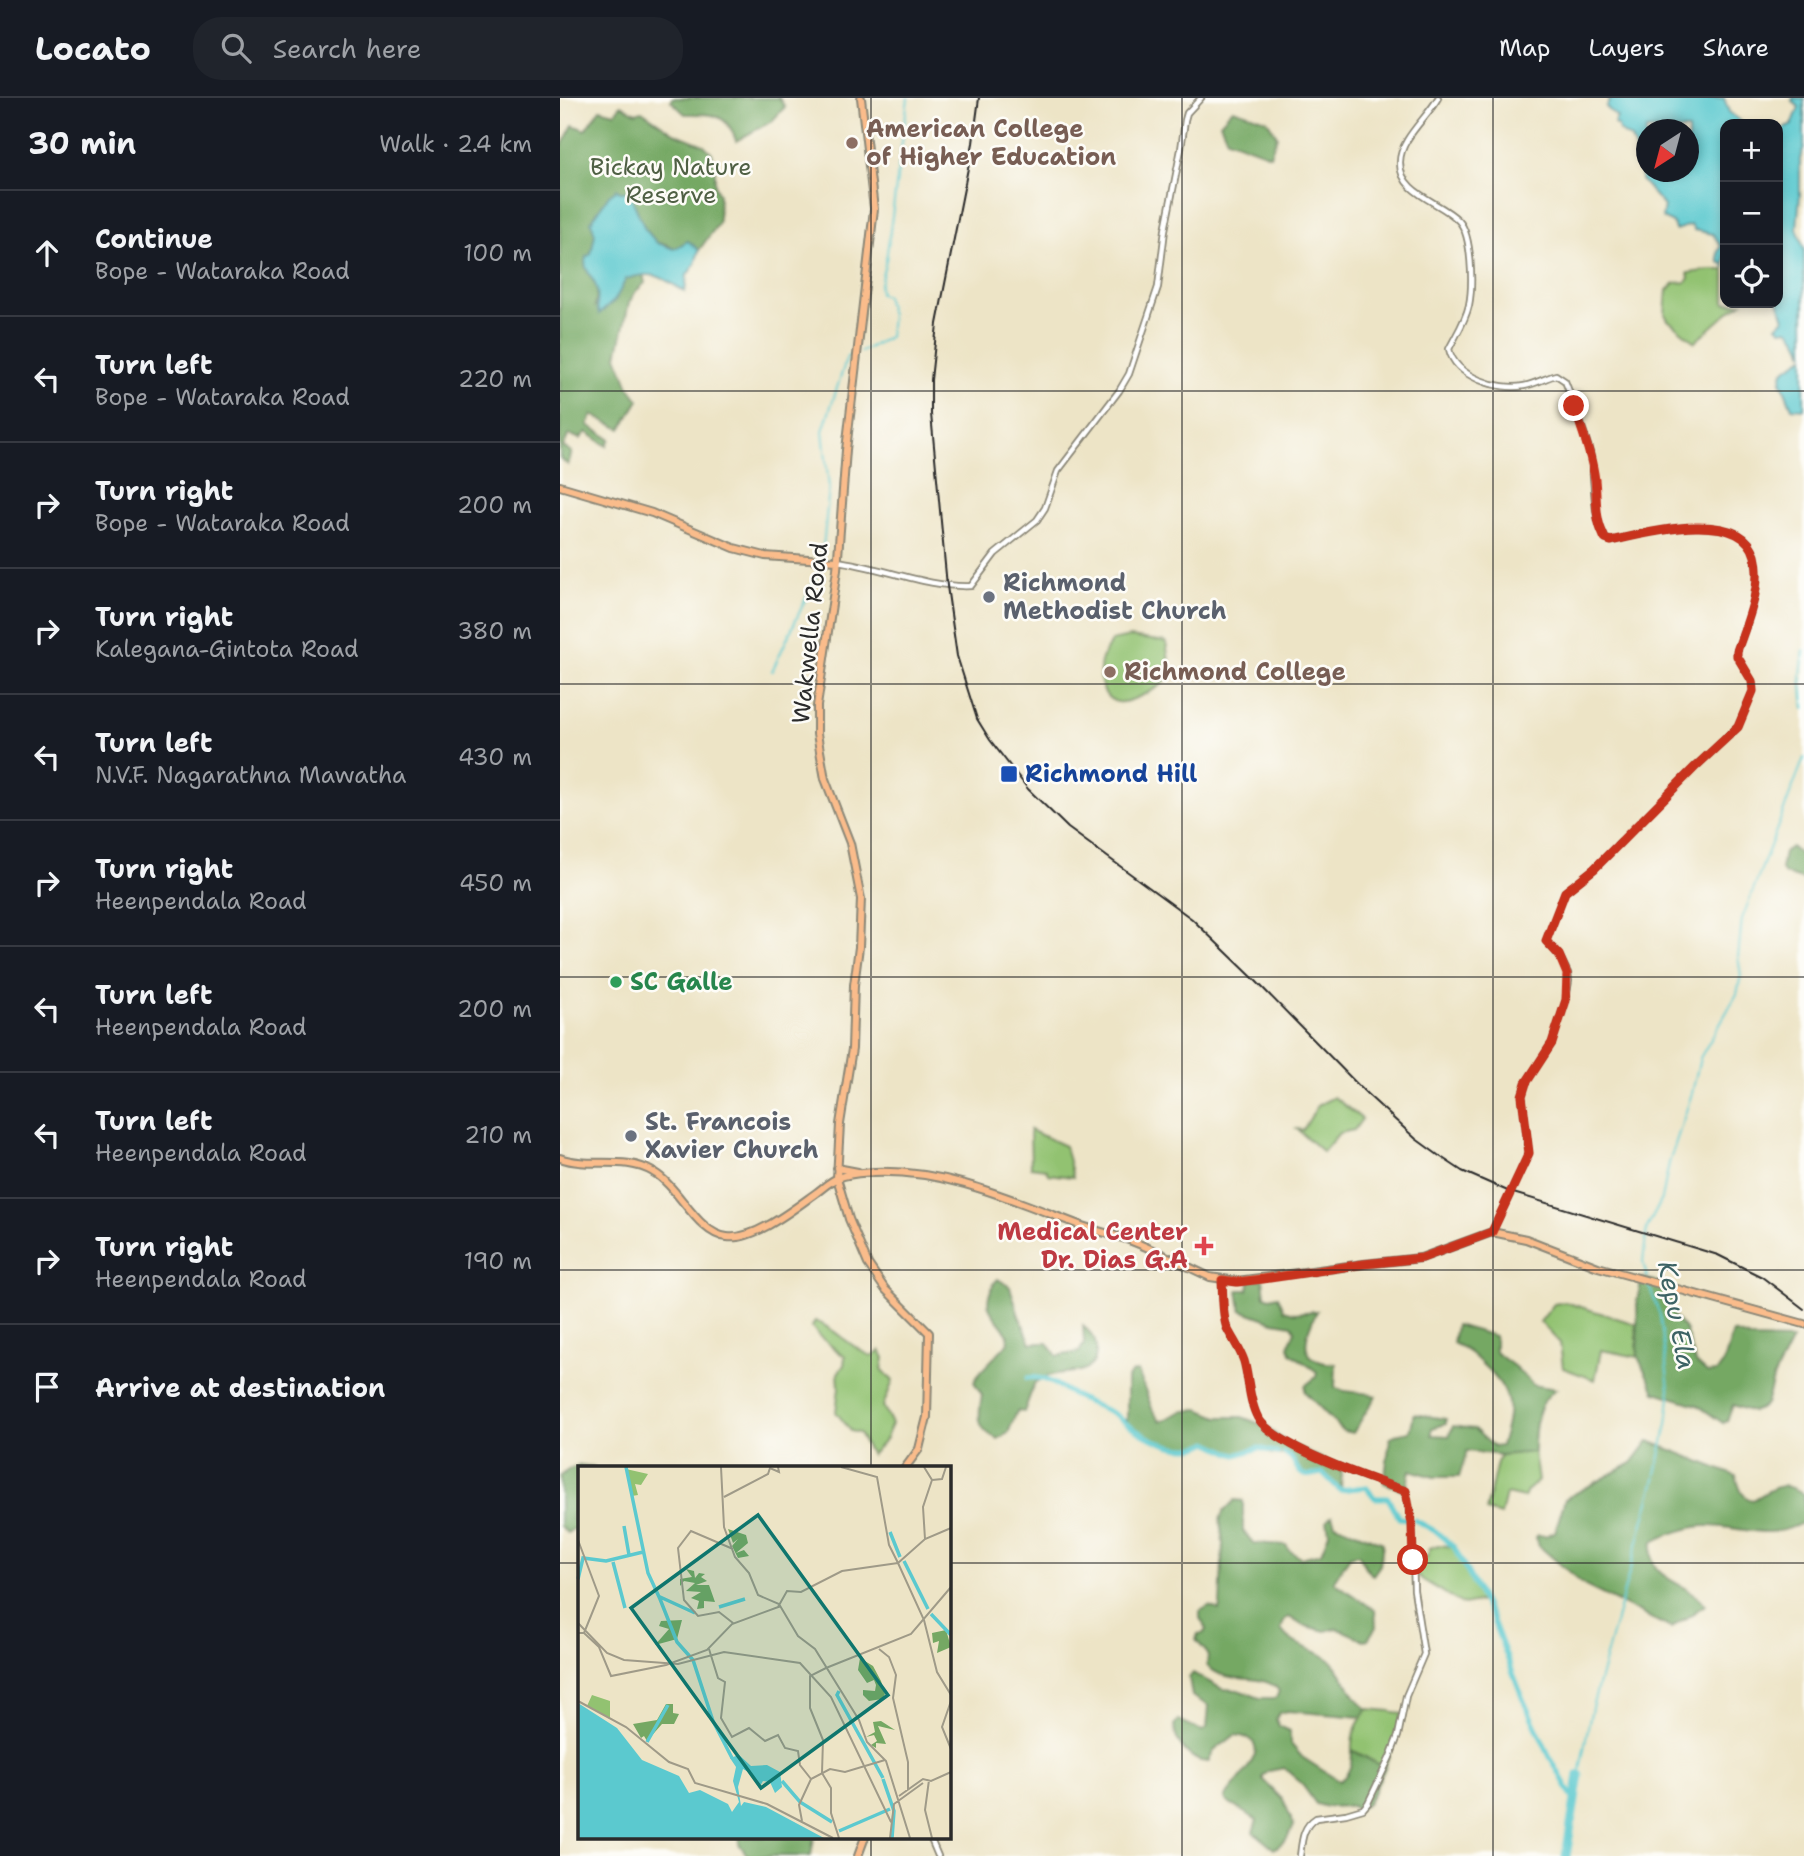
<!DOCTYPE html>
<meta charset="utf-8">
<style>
body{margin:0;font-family:"Shantell Sans",sans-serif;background:#20242c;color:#f1f3f6}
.controls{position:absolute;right:21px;top:21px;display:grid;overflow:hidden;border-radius:14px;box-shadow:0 4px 10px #0003}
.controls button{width:63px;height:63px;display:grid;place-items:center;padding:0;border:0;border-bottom:2px solid #363941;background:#171b24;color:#f1f3f6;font:35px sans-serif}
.compass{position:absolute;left:1076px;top:21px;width:63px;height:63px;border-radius:50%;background:#171b24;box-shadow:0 4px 10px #0003;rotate:216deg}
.stop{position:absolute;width:21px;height:21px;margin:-16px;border:5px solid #c8321e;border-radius:50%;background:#fff}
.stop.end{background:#c8321e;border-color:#fff;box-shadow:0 2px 7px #0008}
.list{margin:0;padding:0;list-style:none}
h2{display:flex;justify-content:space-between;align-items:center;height:91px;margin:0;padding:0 28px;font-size:30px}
h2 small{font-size:23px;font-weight:400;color:#9ea1a6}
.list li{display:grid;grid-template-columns:46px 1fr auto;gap:21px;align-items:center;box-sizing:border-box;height:126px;padding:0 28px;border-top:2px solid #363941}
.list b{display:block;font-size:26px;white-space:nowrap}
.list p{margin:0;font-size:23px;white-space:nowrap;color:#9ea1a6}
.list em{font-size:23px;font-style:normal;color:#9ea1a6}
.icon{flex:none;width:38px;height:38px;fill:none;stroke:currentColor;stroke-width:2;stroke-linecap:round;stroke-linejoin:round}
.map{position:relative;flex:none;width:1244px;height:1758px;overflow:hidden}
header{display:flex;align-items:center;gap:42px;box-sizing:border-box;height:98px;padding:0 35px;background:#171b24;border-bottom:2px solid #363941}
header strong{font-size:33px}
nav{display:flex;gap:38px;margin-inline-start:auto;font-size:24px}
.search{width:490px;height:63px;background:#20242c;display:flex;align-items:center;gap:18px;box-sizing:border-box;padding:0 24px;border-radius:28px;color:#9ea1a6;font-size:26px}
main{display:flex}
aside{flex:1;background:#171b24}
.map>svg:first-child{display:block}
.green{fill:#92c271;stroke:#5e764e;stroke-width:2}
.forest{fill:#75a863;stroke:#506a47;stroke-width:2}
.water{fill:#5bc9cf;stroke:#437a7d;stroke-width:2;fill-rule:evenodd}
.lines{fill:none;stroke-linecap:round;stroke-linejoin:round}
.stream{stroke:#5bc9cf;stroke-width:2}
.canal{stroke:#5bc9cf;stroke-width:5}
.river{stroke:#5bc9cf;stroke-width:9}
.minor-casing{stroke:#8c8878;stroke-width:8}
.major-casing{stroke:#8c8878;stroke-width:10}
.minor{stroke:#fff;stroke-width:4.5}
.major{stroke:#fabc8b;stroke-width:6}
.rail{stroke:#2b2b2b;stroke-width:2}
.route{stroke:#c8321e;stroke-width:9}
.grid{fill:none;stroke:#2b2b2b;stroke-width:2;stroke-opacity:0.55}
.education-dot{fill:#8d6e63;stroke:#fdfcf7;stroke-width:2.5}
.worship-dot{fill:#6b7280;stroke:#fdfcf7;stroke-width:2.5}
.transit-dot{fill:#1a4fb4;stroke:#fdfcf7;stroke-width:2.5}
.leisure-dot{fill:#2e9e5b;stroke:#fdfcf7;stroke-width:2.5}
.health-dot{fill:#e0444e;stroke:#fdfcf7;stroke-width:2.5}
.labels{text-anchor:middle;stroke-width:5;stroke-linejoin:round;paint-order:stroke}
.education-label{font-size:24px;font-weight:bold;fill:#785e54;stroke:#fdfcf7;text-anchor:start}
.park-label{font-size:24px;fill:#4f6044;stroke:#fdfcf7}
.worship-label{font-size:24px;font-weight:bold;fill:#5b616d;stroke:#fdfcf7;text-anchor:start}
.street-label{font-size:24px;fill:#2b2b2b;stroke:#fdfcf7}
.transit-label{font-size:24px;font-weight:bold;fill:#164399;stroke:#fdfcf7;text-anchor:start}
.leisure-label{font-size:24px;font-weight:bold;fill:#27864d;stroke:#fdfcf7;text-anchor:start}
.health-label{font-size:24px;font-weight:bold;fill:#be3a42;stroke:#fdfcf7;text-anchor:end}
.water-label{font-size:26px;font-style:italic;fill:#3c6264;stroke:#fdfcf7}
.inset-river{fill:none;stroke:#5bc9cf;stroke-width:3.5}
.inset-road{fill:none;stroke:#9f9a88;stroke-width:2}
.view{fill:#0f766e;fill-opacity:0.15;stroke:#0f766e;stroke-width:3.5}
.inset-edge{fill:none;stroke:#2b2b2b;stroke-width:3.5}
</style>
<header>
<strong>Locato</strong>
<div class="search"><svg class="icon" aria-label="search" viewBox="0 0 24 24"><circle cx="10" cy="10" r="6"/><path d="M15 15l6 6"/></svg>Search here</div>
<nav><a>Map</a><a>Layers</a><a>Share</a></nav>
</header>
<main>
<aside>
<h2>30 min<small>Walk · 2.4 km</small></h2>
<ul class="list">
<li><svg class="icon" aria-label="ahead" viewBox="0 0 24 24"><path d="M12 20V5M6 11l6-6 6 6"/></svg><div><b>Continue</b><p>Bope - Wataraka Road</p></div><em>100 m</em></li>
<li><svg class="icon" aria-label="left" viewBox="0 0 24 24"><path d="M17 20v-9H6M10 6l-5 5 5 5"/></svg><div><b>Turn left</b><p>Bope - Wataraka Road</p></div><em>220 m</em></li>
<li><svg class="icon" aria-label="right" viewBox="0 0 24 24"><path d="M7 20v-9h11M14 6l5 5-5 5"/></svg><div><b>Turn right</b><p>Bope - Wataraka Road</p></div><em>200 m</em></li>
<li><svg class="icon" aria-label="right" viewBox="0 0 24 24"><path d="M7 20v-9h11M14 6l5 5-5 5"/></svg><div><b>Turn right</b><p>Kalegana-Gintota Road</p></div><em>380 m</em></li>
<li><svg class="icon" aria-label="left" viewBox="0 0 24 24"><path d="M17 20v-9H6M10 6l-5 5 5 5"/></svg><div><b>Turn left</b><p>N.V.F. Nagarathna Mawatha</p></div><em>430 m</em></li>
<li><svg class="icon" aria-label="right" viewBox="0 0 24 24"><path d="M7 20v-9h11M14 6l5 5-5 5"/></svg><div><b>Turn right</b><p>Heenpendala Road</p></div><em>450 m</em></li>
<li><svg class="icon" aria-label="left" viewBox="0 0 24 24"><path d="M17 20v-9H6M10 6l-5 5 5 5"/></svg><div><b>Turn left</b><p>Heenpendala Road</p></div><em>200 m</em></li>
<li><svg class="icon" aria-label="left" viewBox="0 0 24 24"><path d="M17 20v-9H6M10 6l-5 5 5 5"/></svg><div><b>Turn left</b><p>Heenpendala Road</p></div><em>210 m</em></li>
<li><svg class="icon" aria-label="right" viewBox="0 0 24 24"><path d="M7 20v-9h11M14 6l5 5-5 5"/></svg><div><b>Turn right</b><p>Heenpendala Road</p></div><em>190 m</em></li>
<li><svg class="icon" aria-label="arrive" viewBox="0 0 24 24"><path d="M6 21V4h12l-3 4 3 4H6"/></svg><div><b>Arrive at destination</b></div></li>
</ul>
</aside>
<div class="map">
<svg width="1244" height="1758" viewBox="0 0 1244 1758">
<rect width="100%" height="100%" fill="#fdfcf7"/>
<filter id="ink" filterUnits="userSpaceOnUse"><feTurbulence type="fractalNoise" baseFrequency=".0143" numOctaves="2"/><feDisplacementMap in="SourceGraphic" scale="14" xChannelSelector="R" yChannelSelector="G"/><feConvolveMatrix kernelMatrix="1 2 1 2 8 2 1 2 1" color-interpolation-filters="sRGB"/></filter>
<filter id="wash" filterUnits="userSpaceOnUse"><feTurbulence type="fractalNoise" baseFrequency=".00686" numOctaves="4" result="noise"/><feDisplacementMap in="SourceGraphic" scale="28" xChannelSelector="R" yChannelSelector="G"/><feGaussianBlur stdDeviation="1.57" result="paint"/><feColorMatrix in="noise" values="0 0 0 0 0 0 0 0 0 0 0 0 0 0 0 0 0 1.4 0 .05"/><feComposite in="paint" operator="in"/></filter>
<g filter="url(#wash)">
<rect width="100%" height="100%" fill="#ede4c6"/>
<path class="green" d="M1151 172H1165V205H1182L1171 212 1135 244 1108 222 1105 216 1107 192 1115 185 1126 184 1129 180 1128 175Z
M570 539 606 544C607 553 611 567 609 577 607 588 568 606 558 604 539 601 537 572 543 557 545 553 549 548 551 543Z
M774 999 802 1021 794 1032 779 1035 763 1054 737 1031 743 1032 758 1007Z
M470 1032 505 1048 513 1079 488 1076 486 1071 471 1069Z
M1005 1204 1076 1226 1078 1259 1041 1252 1035 1282 1003 1270 1000 1245 980 1224 994 1206Z
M255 1223C277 1231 290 1250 312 1258L320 1252 324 1260 322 1271 333 1283 323 1308 332 1326 325 1342 311 1357 299 1335 291 1333 276 1314 279 1289 278 1275 284 1267 285 1259 259 1238 252 1229Z
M952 1354H974L978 1383 967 1393 964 1400 946 1396 941 1417 926 1413 937 1364 941 1357Z
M878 1447 894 1449 922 1503 904 1507 863 1482 853 1473V1462L867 1459 870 1450Z
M808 1611 830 1613 842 1616 825 1670 792 1652C791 1637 798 1623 808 1611Z"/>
<path class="forest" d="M112 0H219L225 9 212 23 176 43C167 14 151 16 125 16L111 3Z
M61 7 76 15 82 13 114 35 144 47 152 55 155 67V88L159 97V120L158 126 139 152 128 143 114 151 106 146 97 145 85 131 69 94 49 97 31 124 35 136 31 156 26 159C22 172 33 178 37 191 38 196 36 202 35 208L55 202 66 181 83 176 85 185 75 194 69 205 57 258 69 289 79 302 61 331 32 317 28 327 50 341 47 348 26 334 20 341 9 336 3 349 12 354 8 367 0 360V51L13 27 25 32 40 11 55 15Z
M673 11 707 22 717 38 710 57 667 41 660 25Z
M1231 749 1244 760V782L1225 776 1221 771 1224 754Z
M1082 1180 1111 1188 1113 1217 1125 1231 1136 1265 1147 1275 1157 1274 1164 1264 1173 1234 1193 1241 1232 1242 1214 1278 1206 1306 1200 1311 1192 1314 1173 1307 1167 1323 1163 1325 1137 1307 1095 1294 1078 1259 1077 1202Z
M438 1181 450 1189 459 1218 471 1245H488L497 1258 519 1254 524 1246 523 1228C530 1234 536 1240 536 1250 538 1276 515 1274 496 1276 489 1277 482 1281 475 1284L464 1314 457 1313 448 1335 438 1341C416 1332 418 1319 422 1297L414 1284 421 1273 449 1244C447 1224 421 1216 430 1195 432 1189 433 1185 438 1181Z
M703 1181 705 1198 710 1200 718 1198 724 1212 734 1215 757 1213C743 1240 737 1265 776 1266L775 1289C787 1297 802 1292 816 1298L793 1335 783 1333 745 1294V1288L756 1279 757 1274 731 1255 729 1248 735 1232 732 1227 714 1224 681 1212 678 1192H688L690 1182Z
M896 1227 935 1238V1254L955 1269 973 1287 996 1291C976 1304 974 1331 974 1354L941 1357 907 1353 899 1379H874L850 1372 846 1393 824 1385 830 1341 835 1337 850 1334 854 1316 886 1321V1326L872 1330V1337L889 1338 893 1328 914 1331 934 1349 941 1348C952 1311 954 1295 924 1268 914 1258 907 1251 893 1245Z
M578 1273 593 1313 599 1322 603 1323 620 1314 639 1311 658 1319H682L705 1328 724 1343 782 1370 781 1392 774 1388 763 1375C731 1378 748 1377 730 1357L713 1356 699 1350 676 1358 649 1345C625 1359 586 1342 567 1326V1282L571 1275Z
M1089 1343 1176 1378C1179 1388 1181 1400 1193 1402 1214 1390 1222 1381 1244 1396V1424C1208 1444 1183 1428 1146 1428 1132 1428 1104 1437 1093 1444 1083 1483 1126 1481 1145 1507L1111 1530 1025 1488 979 1448 975 1440 978 1437 985 1438 995 1434 1005 1401 1072 1365Z
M20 1367 35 1369 19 1370V1414L14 1413 12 1419 18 1428 7 1435 0 1428V1379L9 1371Z
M675 1402 683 1403V1433L693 1445 726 1447 730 1453 741 1460 761 1455 769 1435 767 1422 772 1418 775 1426 823 1445 820 1467 813 1477C806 1474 804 1462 798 1456L790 1458 775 1481V1485L815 1512 816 1529 808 1541 804 1542 777 1530 765 1533 742 1527 729 1519 725 1521 721 1531C730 1548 753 1550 767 1560 781 1568 791 1601 808 1611L801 1619 727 1613 719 1615 716 1621 719 1628 730 1633V1645L742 1659 779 1683C790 1677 792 1665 792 1652L825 1670 808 1705 797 1713 792 1708 767 1709 756 1706 741 1685 724 1670 709 1673 703 1678V1682L724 1703 734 1728 726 1742 714 1751 693 1734 697 1722 667 1704 665 1700C673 1685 723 1643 675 1637L654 1653 648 1664C630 1664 615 1644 614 1628L619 1622 642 1633 647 1630 649 1608 632 1598 629 1580 633 1575 662 1591 678 1592 700 1600H716L719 1593C706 1573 665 1589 647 1567L648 1556 636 1542 638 1536 644 1535 646 1531 640 1520V1513L649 1508 659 1512 660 1507 663 1445 660 1422 663 1414Z
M180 1739H254L251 1758H188L179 1746Z"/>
<path class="water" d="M1051 0H1164L1169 14 1184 26H1165V171L1164 166 1159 164 1158 154 1161 148 1153 136 1134 132 1131 127 1115 132 1113 125 1102 120 1104 108 1081 82 1082 77 1075 66 1077 56 1071 41 1059 33 1058 28 1054 26 1057 19 1046 9ZM1086 32H1128V74H1086Z
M1233 0H1244V48L1240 61V97L1237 130 1244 152V257C1242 247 1236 237 1228 231L1221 232 1217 228 1224 221 1218 202V33L1232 27 1239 9 1232 3Z
M57 91 60 94H69L85 131 97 145 114 151 128 143 139 152 135 166 127 177 125 194C102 179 94 172 66 181L55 202 39 216C35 207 39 201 37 192 35 179 22 173 26 159L31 156 35 136 31 124 49 97Z
M1244 259V311H1243L1232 310 1221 283 1223 273Z"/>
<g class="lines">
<path class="stream" d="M301 254 329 239 331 217 326 198 320 196 319 190 326 162 348 0
M262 460 269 390 263 333 287 259 295 256
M1244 552 1241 576 1244 611
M212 573 262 466
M1087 1179 1083 1164 1087 1130 1102 1101 1109 1065 1132 995 1140 960 1177 896 1181 877 1178 859 1182 821 1244 660
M1019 1677 1032 1609 1094 1385 1107 1326 1110 1299 1100 1217 1088 1185"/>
<path class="canal" d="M468 1280C487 1277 501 1291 517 1299 529 1306 544 1310 556 1317 562 1321 567 1327 573 1330 592 1343 627 1359 648 1344L673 1356
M724 1355C737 1360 735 1375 745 1377 750 1379 758 1375 763 1375L780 1392 806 1389 815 1400H828L839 1420 848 1421
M676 1357 699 1350 718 1355
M855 1422 875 1433 894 1449 932 1520 963 1601 989 1657 1015 1704"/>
<path class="river" d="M1006 1758 1019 1677"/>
</g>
</g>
<g filter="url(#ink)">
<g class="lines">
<defs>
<path id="minor" d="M878 0C867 20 840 41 840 64 839 96 882 104 899 123 912 137 913 187 909 207 906 222 896 237 889 251 895 279 939 293 964 288 975 286 985 280 996 277L1005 283C1014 306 1024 331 1030 355 1036 382 1031 418 1046 441L1051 443C1085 435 1183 409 1195 458 1203 489 1187 524 1177 553V558L1192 583 1193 593 1178 629 1135 669 1034 771 1005 794 986 843 999 857 1008 875 1009 883 1006 902 992 945 966 985 962 998 969 1055 932 1134
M277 463C322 469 368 490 411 488L435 456 477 422 485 410 498 373 559 293 569 276 598 189 605 132 621 51 625 22 627 15 641 0
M662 1182C663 1197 662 1217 667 1230 673 1242 680 1251 684 1263 689 1281 689 1304 698 1320 716 1349 813 1382 846 1393L852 1425 854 1492 864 1556 846 1598 838 1638 830 1659 808 1705 803 1711 786 1716 756 1720C742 1729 742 1743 740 1758
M370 1739 378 1758"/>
<path id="major" d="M301 0 314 111 286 352 277 472 257 608V636L265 681 290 745 301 801 299 849 294 887 292 951 280 1026 277 1080 289 1121 308 1166 325 1191 369 1235 367 1319 359 1351 345 1370
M0 388 92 415 174 450 205 458 277 463
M0 1060C30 1071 64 1057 93 1074 119 1088 137 1136 167 1139 194 1143 235 1110 256 1095 263 1090 270 1083 278 1080 289 1075 302 1075 314 1074 387 1071 455 1103 522 1128 536 1133 550 1136 563 1140 593 1150 621 1166 650 1179L677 1183 804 1166 861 1160 932 1134 966 1141 1038 1169 1244 1226
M277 1070 298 1074
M298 1758 305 1739"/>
</defs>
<use href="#minor" class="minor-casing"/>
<use href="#major" class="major-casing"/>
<use href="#minor" class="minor"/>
<use href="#major" class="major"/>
<path class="rail" d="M419 0 413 45 377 226 371 282V316L387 488 397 558 417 621 430 642 468 691 508 730 632 821 694 881 807 996 856 1041 878 1057 902 1073 950 1094 1158 1157 1202 1179 1244 1211"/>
</g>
</g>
<g class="lines" filter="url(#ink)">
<path class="route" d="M853 1462 852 1425 846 1393C813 1382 716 1349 698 1320 689 1304 689 1281 684 1263 680 1251 673 1242 667 1230 662 1217 663 1197 662 1182L677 1184 703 1181 804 1166 862 1160 932 1134 969 1055 962 998 966 985 992 945 1006 902 1007 876 999 857 986 843 1005 794 1034 771 1135 669 1178 629 1193 593 1192 583 1177 558V553C1187 524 1203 488 1195 458 1182 409 1085 435 1051 443 1045 441 1045 442 1043 436 1035 420 1037 400 1035 382 1032 357 1022 333 1014 308"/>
</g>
<path class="grid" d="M311 0V1370M622 0V1758M933 0V1758M0 293H1244M0 586H1244M0 879H1244M0 1172H1244M0 1465H19M388 1465H1244M311 1739V1758"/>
<g class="education-dot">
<circle cx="292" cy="45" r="7"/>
<circle cx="550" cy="574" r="7"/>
</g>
<g class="worship-dot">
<circle cx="429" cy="499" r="7"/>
<circle cx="71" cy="1038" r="7"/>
</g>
<rect class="transit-dot" x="440" y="667" width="18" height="18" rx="3.5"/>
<circle class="leisure-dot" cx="56" cy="884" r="7"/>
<path class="health-dot" d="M640.5 1137.5h7v7h7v7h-7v7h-7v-7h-7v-7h7z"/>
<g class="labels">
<g class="education-label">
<text x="306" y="39">American College<tspan x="306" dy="28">of Higher Education</tspan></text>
<text x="564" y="582">Richmond College</text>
</g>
<g class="park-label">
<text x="111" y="77">Bickay Nature<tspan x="111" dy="28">Reserve</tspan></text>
</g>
<g class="worship-label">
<text x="443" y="493">Richmond<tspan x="443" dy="28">Methodist Church</tspan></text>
<text x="85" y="1032">St. Francois<tspan x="85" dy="28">Xavier Church</tspan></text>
</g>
<g class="street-label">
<text transform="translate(250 535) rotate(-84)" y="8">Wakwella Road</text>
</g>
<g class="transit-label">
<text x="465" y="684">Richmond Hill</text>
</g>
<g class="leisure-label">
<text x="70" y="892">SC Galle</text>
</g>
<g class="health-label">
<text x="628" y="1142">Medical Center<tspan x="628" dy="28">Dr. Dias G.A</tspan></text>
</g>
<g class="water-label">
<text transform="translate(1117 1217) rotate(79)" y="9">Kepu Ela</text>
</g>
</g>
<g transform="translate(18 1368)">
<rect width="373" height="373" fill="#ede4c6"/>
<path d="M48 3 70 8 63 19 57 18 60 29 54 30ZM14 229 32 235V253L9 240Z" fill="#92c271"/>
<path d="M150 63 168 69 170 77 158 87 166 84 171 90 160 92 154 80 160 73 155 77ZM108 103 116 105 117 112 121 107 127 108 123 111 129 115 118 119H131L137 136 126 135V142L119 143 121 135 113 132 123 126 108 125 117 117 106 115 102 120V113L114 111ZM104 154 99 173 77 179 91 163 81 160 83 155ZM368 164 373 181 359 187 361 175 355 177 354 167ZM282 192 295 200 303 215 307 228 304 233 291 235 285 229V224L297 225 298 219 296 214 289 217 280 204ZM88 238H95V247L101 248 96 258H84L69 275 66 270 63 272 55 258 79 254ZM303 255 317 264 300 260 308 278 298 277V282L293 279 299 275 296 269 288 271 297 266 295 256Z" fill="#75a863"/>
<path d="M0 237 39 262 64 294 101 310 111 327 122 324 150 338 154 346 161 336 155 315 158 301 152 292 161 289 173 300 189 299 202 306 204 321 197 327 192 316 185 315 181 322 174 308 165 303 160 321 163 340 166 336 188 341 246 372H0Z" fill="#5bc9cf"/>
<path class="inset-river" d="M48 1 70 107 82 133M46 60 51 89M312 66 322 91M326 95 350 143M35 96 47 142M0 113 5 92 28 95 65 86M80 130 117 147M82 133 99 176 115 194 135 255 154 292M141 141 167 133M353 148 373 169M261 225 259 229 305 312M69 276 90 239M305 313 316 345 314 372M204 315 222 336 254 356M261 365 312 343"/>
<path class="inset-road" d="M143 1 146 61 157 91 171 107 180 129 201 138 220 170 237 183 281 254 289 276 308 295 332 372M263 1 299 11 311 79 320 97M346 1 354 14 345 41 347 73M354 14 364 13 368 1M146 31 190 8 192 2 201 6 200 1M0 74 21 130 6 167M155 83 113 65 100 82 106 134 120 150 141 146 155 157M320 97 346 154 359 206 373 229M320 97 347 73 373 62M200 141 209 125 223 126 264 105 320 97M0 157 29 187 46 194 100 198 146 186 222 197 253 231 313 356M0 167H6L21 181 33 210 88 199 129 184 154 158 203 140M131 183 140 212 147 216 143 252 154 271 171 262 187 275 200 269 207 282 220 285 222 299 233 313M301 183 311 191 318 209 315 232 330 296V324M248 202 232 210V242L245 274 244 307 253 322V347L261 372M248 202 333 168 373 121M0 235 48 261 91 296 110 303 117 317 189 338 255 372M373 235 364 261 373 283M351 314 347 344 354 372M321 330 345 313 353 315 373 306M224 355 221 339 233 313 252 303 267 306 307 294M312 372 316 338 345 317"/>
<path class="view" d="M180 49 310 229 183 322 53 142Z"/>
<rect width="373" height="373" class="inset-edge"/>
</g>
</svg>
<div class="controls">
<button>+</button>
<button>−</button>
<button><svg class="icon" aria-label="locate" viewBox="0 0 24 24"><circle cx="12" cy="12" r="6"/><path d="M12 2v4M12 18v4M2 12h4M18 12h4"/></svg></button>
</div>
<svg class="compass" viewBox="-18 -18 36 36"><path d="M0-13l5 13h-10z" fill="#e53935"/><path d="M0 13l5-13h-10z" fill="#9ea1a6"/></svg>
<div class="stop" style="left:853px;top:1462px"></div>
<div class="stop end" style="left:1014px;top:308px"></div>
</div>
</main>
